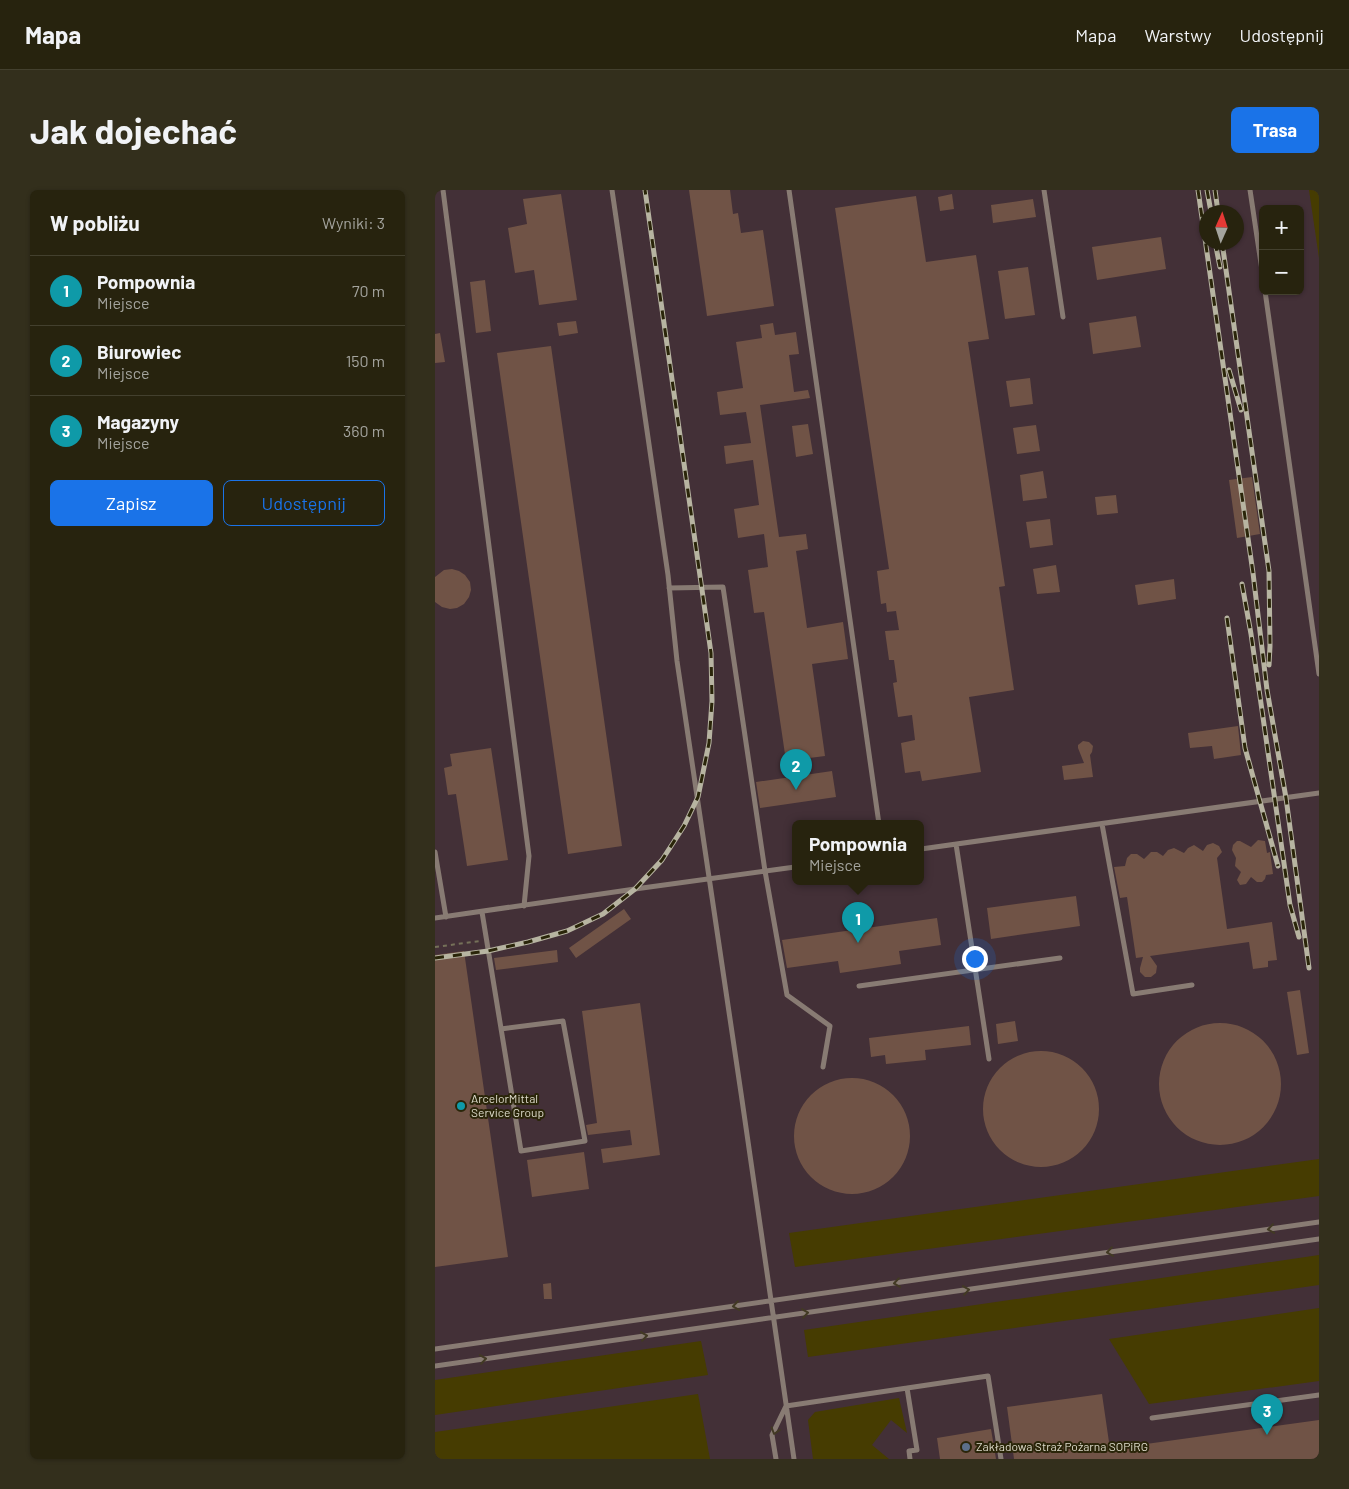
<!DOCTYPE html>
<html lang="pl">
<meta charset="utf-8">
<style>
body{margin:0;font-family:Barlow,sans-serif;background:#332f1c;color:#f1f3f6}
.controls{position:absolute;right:15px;top:15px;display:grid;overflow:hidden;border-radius:8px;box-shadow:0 1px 4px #0004}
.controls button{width:45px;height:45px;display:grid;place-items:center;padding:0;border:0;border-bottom:1px solid #43402e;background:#27230e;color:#f1f3f6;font:25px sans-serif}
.compass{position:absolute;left:764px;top:15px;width:45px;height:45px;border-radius:50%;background:#27230e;box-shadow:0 1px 4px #0004;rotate:3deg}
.you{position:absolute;left:539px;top:768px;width:18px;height:18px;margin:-12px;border:4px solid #fff;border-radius:50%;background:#1a73e8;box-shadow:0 0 0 8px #1a73e833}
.badge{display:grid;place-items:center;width:32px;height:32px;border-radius:50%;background:#1a73e8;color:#fff;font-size:16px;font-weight:700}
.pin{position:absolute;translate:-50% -41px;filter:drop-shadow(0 1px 2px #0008)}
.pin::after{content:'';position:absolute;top:26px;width:18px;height:15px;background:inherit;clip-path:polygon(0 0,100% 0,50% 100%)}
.popup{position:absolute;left:357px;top:630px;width:132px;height:65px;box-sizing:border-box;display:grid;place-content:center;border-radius:8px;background:#27230e;filter:drop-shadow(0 1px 4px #0005);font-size:16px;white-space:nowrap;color:#a4a49e}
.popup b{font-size:19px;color:#f1f3f6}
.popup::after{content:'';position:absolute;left:50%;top:100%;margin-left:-10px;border:10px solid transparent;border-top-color:#27230e}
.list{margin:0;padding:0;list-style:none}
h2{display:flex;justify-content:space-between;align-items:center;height:65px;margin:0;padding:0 20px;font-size:21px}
h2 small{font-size:16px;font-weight:400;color:#a4a49e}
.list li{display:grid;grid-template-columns:32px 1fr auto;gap:15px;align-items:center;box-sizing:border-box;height:70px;padding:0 20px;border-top:1px solid #43402e}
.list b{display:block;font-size:19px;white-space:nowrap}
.list p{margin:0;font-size:16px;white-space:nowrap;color:#a4a49e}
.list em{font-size:16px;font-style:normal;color:#a4a49e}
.actions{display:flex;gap:10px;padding:15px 20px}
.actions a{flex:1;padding:11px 0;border:1px solid #1a73e8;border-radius:8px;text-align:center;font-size:18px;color:#1a73e8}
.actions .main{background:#1a73e8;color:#fff}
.map{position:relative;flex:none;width:884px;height:1269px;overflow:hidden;border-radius:8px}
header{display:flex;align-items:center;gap:30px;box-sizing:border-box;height:70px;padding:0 25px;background:#27230e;border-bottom:1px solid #43402e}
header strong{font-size:24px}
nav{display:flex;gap:28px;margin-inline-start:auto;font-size:18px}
.intro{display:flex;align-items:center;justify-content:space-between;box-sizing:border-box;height:120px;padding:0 30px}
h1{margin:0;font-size:35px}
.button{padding:12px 22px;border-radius:8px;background:#1a73e8;color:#fff;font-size:18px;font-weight:700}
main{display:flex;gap:30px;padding:0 30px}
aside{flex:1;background:#27230e;border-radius:8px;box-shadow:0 1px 4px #0004}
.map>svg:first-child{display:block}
.industrial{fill:#433037;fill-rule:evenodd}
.green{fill:#463c01}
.building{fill:#705346}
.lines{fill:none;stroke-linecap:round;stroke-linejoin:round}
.path{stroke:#757159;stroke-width:2;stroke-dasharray:4 4;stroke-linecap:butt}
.service{stroke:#887b73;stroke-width:5}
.rail-casing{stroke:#b7b4a1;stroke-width:5}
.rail{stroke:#2a2509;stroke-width:3;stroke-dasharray:9;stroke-linecap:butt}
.oneway{stroke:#423a24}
.culture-dot{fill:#0f9aa8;stroke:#2a2509;stroke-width:2}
.service-dot{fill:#5c6f8a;stroke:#2a2509;stroke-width:2}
.labels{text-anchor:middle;stroke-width:4;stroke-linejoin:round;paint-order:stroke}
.poi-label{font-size:12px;fill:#dedccc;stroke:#2a2509;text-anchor:start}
</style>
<header>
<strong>Mapa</strong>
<nav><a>Mapa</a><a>Warstwy</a><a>Udostępnij</a></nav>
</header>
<div class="intro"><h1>Jak dojechać</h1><a class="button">Trasa</a></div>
<main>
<aside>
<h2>W pobliżu<small>Wyniki: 3</small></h2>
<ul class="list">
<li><span class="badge" style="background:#0f9aa8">1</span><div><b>Pompownia</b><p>Miejsce</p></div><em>70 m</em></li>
<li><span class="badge" style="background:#0f9aa8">2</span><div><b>Biurowiec</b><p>Miejsce</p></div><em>150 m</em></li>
<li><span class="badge" style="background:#0f9aa8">3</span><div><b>Magazyny</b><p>Miejsce</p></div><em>360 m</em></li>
</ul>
<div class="actions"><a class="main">Zapisz</a><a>Udostępnij</a></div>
</aside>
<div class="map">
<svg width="884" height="1269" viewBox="0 0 884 1269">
<rect width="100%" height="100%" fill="#342f13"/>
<path class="industrial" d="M0 0H884V1269H0ZM828 19H865V101H828ZM772 22H802V52H772ZM360 634H486V692H360Z"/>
<path class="green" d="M874 0H884V68Z
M884 969V1006L360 1077 354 1043Z
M884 1065V1095L373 1167 369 1140Z
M884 1118V1191L714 1214 674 1149Z
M266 1151 273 1185 0 1225V1190Z
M263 1204 275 1269H0V1242Z
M464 1208 472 1243 456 1230 437 1255 454 1269H378L373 1230 380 1222Z"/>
<path class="building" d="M254 0H295L298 24 303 23 306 43 328 40 339 116 272 126Z
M126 4 142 110 104 115 99 80 80 83 73 38 92 34 88 9Z
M517 4 519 19 505 21 503 7Z
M481 6 491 72 541 65 554 149 533 152 570 396 564 397 579 500 534 507 546 582 487 591 485 581 470 583 466 553 480 550 477 525 463 527 458 493 462 492 459 470H454L450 441 464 440 461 421 452 422 451 413 446 414 442 381 454 379 400 18Z
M598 9 601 27 558 33 556 15Z
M726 47 731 79 662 90 657 57Z
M593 77 600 125 570 129 563 81Z
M50 90 56 141 41 143 35 92Z
M701 126 706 157 658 164 654 133Z
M141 131 143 143 124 146 122 133Z
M338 133 340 145 361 142 364 164 354 165 359 202 373 200 375 208 325 215 344 347 371 344 373 359 361 361 372 438 408 432 413 469 377 474 390 566 351 571 329 422 319 423 313 380 333 377 329 344 303 348 299 319 324 315 318 270 291 274 289 256 316 253 311 222 285 225 282 202 308 198 301 152 327 148 325 135Z
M5 143 10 172 0 173V144Z
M116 156 187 656 133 664 62 163Z
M595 188 598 214 575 217 571 191Z
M373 234 378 264 361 267 357 236Z
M601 235 605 261 582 264 578 238Z
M608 281 612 308 588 311 585 285Z
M817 287 825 344 802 348 794 290Z
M681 305 683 323 662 325 660 307Z
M615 329 618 355 595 358 591 332Z
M621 375 625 402 602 404 598 379Z
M17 379 24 381 30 385 35 392 36 400 34 407 29 414 22 418 15 419 7 417 0 412V387L9 380Z
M739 389 741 409 703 415 700 395Z
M803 536 806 565 779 569 777 556 755 558 753 543Z
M648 551 654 552 658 556 657 562 655 565 658 587 629 590 627 576 649 573 643 558V555Z
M56 558 73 670 32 676 21 604 13 605 9 578 17 576 15 564Z
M397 581 401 607 325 618 321 592Z
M823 650 830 651 832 663 835 662 838 684 831 685 830 689 827 692H822L816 687 811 694 805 695 802 690 806 682 800 676 801 668 797 660 798 655 802 651H805L816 657Z
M778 653 784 656 787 662 782 668 792 739 837 732 842 770 833 771V777L818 779 814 752 715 766 722 776 721 783 716 787H710L705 782V778L708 767 701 768 692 707 685 708 679 677 690 676 692 668 696 664H702L709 669 716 662H722L728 666 733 660 739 658 749 663 753 658 759 655 768 661 772 655Z
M641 706 645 736 556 749 552 718Z
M189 719 196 729 141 768 134 758Z
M502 728 506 755 464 761 466 774 405 783 403 771 352 778 347 750Z
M122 760 123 772 61 780 59 768Z
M29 761 73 1067 0 1077V765Z
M865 800 874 863 862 865 852 802Z
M205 813 225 965 168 973 166 959 197 955 195 940 153 945 151 935 162 933 147 821Z
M580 831 583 851 563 854 561 834Z
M724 894a61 61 0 1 1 122 0a61 61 0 1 1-122 0Z
M534 836 536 855 490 860 491 870 451 874 450 865 436 867 434 848Z
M548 919a58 58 0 1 1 116 0a58 58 0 1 1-116 0Z
M359 946a58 58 0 1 1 116 0a58 58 0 1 1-116 0Z
M149 962 154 999 97 1007 92 970Z
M116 1093 117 1109H109L108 1094Z
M667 1204 675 1259 884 1230V1269H579L572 1217Z
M556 1239 561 1269H505L502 1248Z"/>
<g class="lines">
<path class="path" d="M0 757 45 751"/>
<path class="service" d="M8 0 94 666 89 716
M177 0 233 385 242 471 306 903 359 1269
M354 0 444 634
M609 0 628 127
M815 0 828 87
M830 101 884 484
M234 398 288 397 330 681 352 805 395 836 388 877
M667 634 698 804 757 795
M521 654 554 869
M486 659 884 603
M0 662 11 727
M47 722 86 961 150 951 128 831 66 839
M0 728 200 699 360 677
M424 796 625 768
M0 1159 884 1032
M0 1176 884 1049
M472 1198 482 1260 474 1261 475 1269
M351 1216 553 1186 566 1269
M717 1228 884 1205
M341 1269 337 1245 351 1216"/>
<defs>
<path id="rail" d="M763 0 818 383 832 500 851 608 874 778
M772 0 776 22
M780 0 783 22
M780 52 785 77
M787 52 834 381 835 456 834 475
M794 180 806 220
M807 394 816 444 855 715 864 747
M792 428 810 558 843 676
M0 768 53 761 93 752 132 741 168 724 200 699 227 670 249 636 263 607 274 553 277 511 276 463 210 0"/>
</defs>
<use href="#rail" class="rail-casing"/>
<use href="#rail" class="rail"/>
</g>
<defs><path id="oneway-chevron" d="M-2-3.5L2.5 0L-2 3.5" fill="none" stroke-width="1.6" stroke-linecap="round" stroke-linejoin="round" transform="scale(1.25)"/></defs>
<g class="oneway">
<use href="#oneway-chevron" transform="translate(836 1039) rotate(172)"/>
<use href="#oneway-chevron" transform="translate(675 1062) rotate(172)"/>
<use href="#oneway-chevron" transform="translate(462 1093) rotate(172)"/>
<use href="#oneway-chevron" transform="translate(531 1100) rotate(-8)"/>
<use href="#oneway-chevron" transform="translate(301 1116) rotate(172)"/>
<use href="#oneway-chevron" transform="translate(370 1123) rotate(-8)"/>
<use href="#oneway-chevron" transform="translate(209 1146) rotate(-8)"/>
<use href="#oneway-chevron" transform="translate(48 1169) rotate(-8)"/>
<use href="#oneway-chevron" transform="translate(340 1241) rotate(107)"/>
</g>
<circle class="culture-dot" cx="26" cy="916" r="5"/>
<circle class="service-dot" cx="531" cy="1257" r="5"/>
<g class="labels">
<g class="poi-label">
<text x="36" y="913">ArcelorMittal<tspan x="36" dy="14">Service Group</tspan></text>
<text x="541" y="1261">Zakładowa Straż Pożarna SOPiRG</text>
</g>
</g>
</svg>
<div class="controls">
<button>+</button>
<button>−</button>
</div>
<svg class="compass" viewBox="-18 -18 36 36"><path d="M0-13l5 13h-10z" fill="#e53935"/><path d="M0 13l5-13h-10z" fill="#a4a49e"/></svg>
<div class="you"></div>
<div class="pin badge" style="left:423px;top:753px;background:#0f9aa8">1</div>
<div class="popup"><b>Pompownia</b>Miejsce</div>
<div class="pin badge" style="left:361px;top:600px;background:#0f9aa8">2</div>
<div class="pin badge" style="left:832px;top:1245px;background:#0f9aa8">3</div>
</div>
</main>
